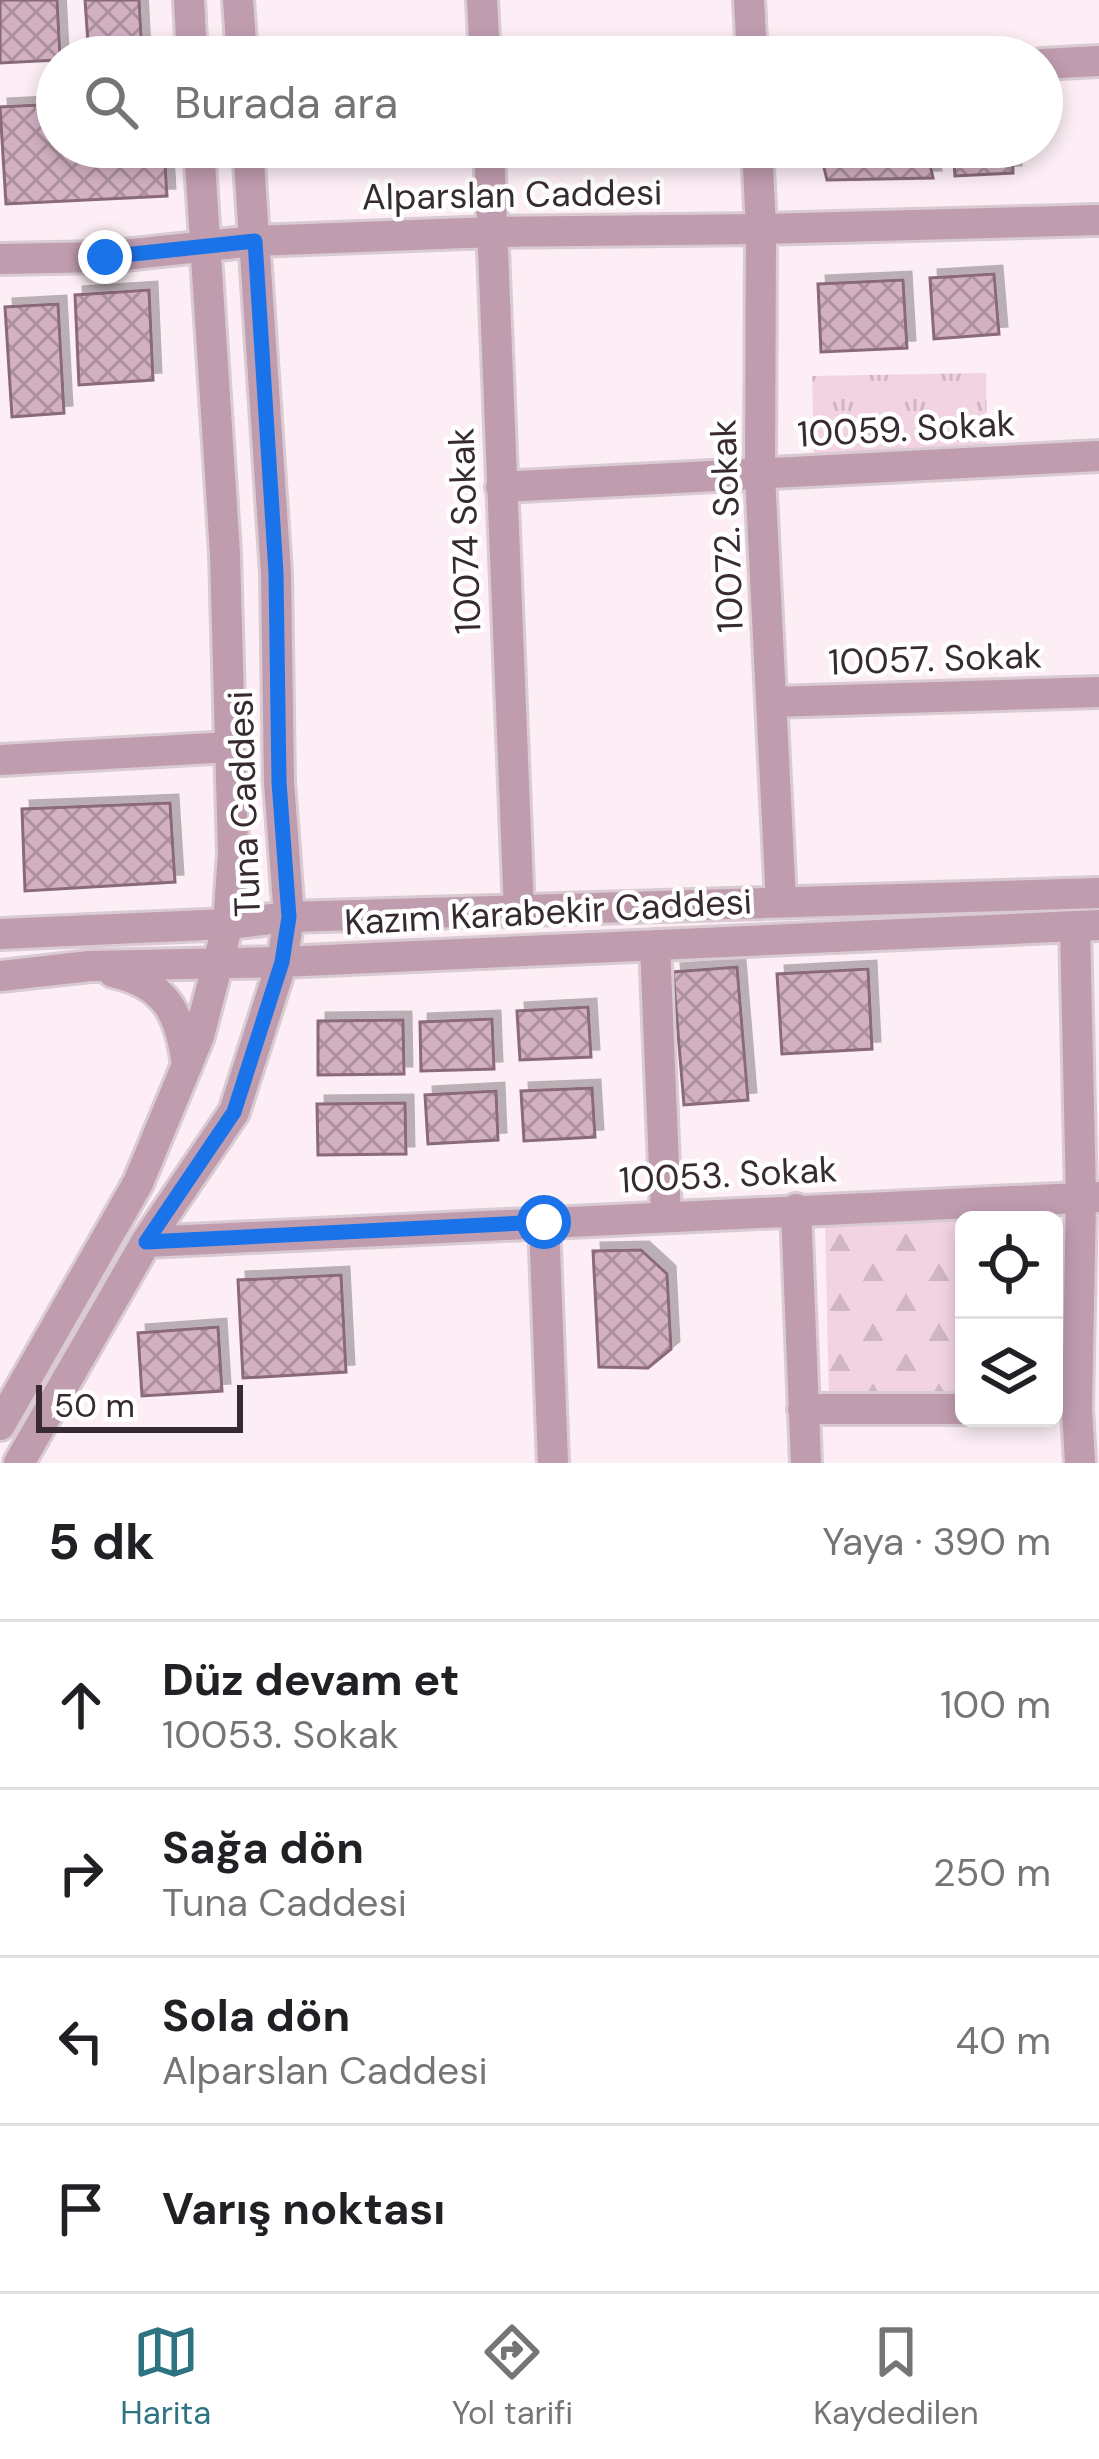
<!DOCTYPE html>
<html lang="tr">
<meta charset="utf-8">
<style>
body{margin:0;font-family:"DM Sans",sans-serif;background:#f6f6f6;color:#202124}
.controls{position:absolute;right:36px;bottom:36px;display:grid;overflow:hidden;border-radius:18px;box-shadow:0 6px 18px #0003}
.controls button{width:108px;height:108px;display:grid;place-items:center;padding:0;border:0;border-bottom:3px solid #e0e0e0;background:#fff;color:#202124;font:60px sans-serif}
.scale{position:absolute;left:36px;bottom:30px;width:207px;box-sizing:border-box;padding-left:12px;border:6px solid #382a31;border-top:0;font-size:33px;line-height:42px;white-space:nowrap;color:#382a31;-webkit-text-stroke:9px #fff;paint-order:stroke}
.stop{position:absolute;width:36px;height:36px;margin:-27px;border:9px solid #1a73e8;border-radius:50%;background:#fff}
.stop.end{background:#1a73e8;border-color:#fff;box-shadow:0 3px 12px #0008}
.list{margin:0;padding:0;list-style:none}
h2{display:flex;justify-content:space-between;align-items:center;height:156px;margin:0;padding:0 48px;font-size:51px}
h2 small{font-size:39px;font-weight:400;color:#757577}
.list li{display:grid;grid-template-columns:78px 1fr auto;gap:36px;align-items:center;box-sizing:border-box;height:168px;padding:0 48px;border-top:3px solid #e0e0e0}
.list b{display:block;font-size:45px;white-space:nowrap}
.list p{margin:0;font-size:39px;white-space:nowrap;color:#757577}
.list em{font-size:39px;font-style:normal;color:#757577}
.icon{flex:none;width:66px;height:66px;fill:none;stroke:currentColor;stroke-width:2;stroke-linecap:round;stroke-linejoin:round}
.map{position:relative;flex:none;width:1099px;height:1463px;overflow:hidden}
.search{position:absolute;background:#fff;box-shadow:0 6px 18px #0003;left:36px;right:36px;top:36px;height:132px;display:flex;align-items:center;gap:30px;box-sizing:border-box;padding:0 42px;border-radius:66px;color:#757577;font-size:45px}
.sheet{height:828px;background:#fff}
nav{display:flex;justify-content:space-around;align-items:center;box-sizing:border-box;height:168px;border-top:3px solid #e0e0e0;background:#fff;font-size:33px;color:#757577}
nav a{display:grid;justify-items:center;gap:6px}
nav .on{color:#2e7381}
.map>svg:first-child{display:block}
.forest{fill:url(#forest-firs)}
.park{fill:url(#park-tufts)}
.building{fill:url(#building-cross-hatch);stroke:#8a6a7a;stroke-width:3;filter:url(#shadow)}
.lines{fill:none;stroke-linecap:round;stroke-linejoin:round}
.minor-casing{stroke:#dacbd2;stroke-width:36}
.minor{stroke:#bf9cae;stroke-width:30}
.route{stroke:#1a73e8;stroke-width:15}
.labels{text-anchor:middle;stroke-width:9;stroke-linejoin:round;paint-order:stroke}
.street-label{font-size:36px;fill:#382a31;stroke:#fff}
</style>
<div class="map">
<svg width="1099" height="1463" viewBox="0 0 1099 1463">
<defs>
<pattern id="forest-firs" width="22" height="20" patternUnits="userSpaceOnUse" patternTransform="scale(3)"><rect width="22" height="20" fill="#f2d3e2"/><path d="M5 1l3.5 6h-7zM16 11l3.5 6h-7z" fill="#d0b5c2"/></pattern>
<pattern id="park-tufts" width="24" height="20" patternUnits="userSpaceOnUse" patternTransform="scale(3)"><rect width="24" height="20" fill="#f2d3e2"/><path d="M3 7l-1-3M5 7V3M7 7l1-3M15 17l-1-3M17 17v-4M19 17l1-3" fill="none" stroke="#d0b5c2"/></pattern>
<pattern id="building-cross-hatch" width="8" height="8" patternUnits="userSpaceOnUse" patternTransform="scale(3)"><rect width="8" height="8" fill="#d3b1c2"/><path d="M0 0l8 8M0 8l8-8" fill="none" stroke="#ac909e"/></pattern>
<filter id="shadow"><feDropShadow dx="8" dy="-8" stdDeviation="0" flood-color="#0004"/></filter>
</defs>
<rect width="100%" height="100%" fill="#fdeef5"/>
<path class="forest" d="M1057 1215 1061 1397H1054V1220H964V1399L829 1402 825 1220Z"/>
<path class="park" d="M986 373 987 453 814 456 812 376Z"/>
<path class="building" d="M0 0H57L60 57H57V60L0 63Z
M85 0H139L142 55 89 57Z
M57 104V147H164L167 196 6 204 0 107Z
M819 147H926L933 178 827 180Z
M953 147H1012L1013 173 955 176Z
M994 274 999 334 934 339 930 278Z
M903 280 907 348 821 352 818 284Z
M149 290 153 380 79 385 75 295Z
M58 304 64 413 12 417 5 307Z
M170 803 175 882 25 891 22 809Z
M737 967 748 1100 684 1105 673 972Z
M868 969 872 1049 782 1054 777 974Z
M588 1007 591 1057 520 1060 517 1011Z
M492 1019 494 1069 421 1071 420 1022Z
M403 1020 404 1074 318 1075V1021Z
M592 1088 595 1137 524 1141 521 1091Z
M496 1091 498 1140 428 1144 425 1095Z
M405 1103 406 1154 318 1155 317 1104Z
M641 1250 667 1274 671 1349 648 1368 599 1367 593 1251Z
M341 1275 346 1372 243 1378 238 1280Z
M218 1327 222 1391 142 1396 138 1333Z"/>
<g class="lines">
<defs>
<path id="minor" d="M189 0 192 57
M238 0 242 57
M482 0 485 57
M749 0 752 57
M1042 64 1099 61
M489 147 519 912
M757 147 761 229 760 475 781 902
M0 259 105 257 255 241 492 232 761 229 1099 220
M501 487 1099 456
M773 702 1099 692
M0 760 230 747
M1075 926 1081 1198 1077 1409 1080 1463
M0 934 228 924 289 917 1099 893
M655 945 666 1216
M113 972C167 984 181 1015 187 1066
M0 976 90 966 282 962 1099 925
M796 1209 806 1463
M544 1222 553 1463
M146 1242 1099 1197
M803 1409H964
M0 1425 138 1183 199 1036 228 924 233 853 225 553 199 147
M19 1463 146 1242 234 1112 282 962 289 917 279 782 276 573 248 147"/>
</defs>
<use href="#minor" class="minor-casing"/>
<use href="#minor" class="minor"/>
</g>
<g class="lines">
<path class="route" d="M105 257 255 241 276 573 279 782 289 917 282 962 234 1112 146 1242 544 1222"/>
</g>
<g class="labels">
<g class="street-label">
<text transform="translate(512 194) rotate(-1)" y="13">Alparslan Caddesi</text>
<text transform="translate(906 428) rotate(-3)" y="13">10059. Sokak</text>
<text transform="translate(726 526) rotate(-92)" y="13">10072. Sokak</text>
<text transform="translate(464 531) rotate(-92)" y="13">10074 Sokak</text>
<text transform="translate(935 658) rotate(-2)" y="13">10057. Sokak</text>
<text transform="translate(243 804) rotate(-92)" y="13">Tuna Caddesi</text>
<text transform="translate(548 911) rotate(-3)" y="13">Kazım Karabekir Caddesi</text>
<text transform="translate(728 1174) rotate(-3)" y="13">10053. Sokak</text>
</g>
</g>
</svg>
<div class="controls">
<button><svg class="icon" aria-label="locate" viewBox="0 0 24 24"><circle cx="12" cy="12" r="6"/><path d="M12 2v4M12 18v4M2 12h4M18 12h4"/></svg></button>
<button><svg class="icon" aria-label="layers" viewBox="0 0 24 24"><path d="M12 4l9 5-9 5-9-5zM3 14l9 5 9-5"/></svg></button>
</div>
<div class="scale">50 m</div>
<div class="stop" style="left:544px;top:1222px"></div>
<div class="stop end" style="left:105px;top:257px"></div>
<div class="search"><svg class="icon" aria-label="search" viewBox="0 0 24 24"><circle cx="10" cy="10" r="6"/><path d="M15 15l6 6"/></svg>Burada ara</div>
</div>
<section class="sheet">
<h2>5 dk<small>Yaya · 390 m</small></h2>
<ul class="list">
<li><svg class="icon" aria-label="ahead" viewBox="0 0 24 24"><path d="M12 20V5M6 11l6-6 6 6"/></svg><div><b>Düz devam et</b><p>10053. Sokak</p></div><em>100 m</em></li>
<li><svg class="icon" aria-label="right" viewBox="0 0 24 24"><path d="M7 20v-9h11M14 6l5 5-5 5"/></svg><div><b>Sağa dön</b><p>Tuna Caddesi</p></div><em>250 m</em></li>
<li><svg class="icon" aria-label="left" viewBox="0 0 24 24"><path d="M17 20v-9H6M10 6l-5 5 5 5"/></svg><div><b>Sola dön</b><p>Alparslan Caddesi</p></div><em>40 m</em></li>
<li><svg class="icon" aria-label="arrive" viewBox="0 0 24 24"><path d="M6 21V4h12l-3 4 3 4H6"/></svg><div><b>Varış noktası</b></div></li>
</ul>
</section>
<nav>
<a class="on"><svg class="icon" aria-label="map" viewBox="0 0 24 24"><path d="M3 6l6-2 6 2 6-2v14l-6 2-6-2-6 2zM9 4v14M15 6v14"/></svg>Harita</a>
<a><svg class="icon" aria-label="directions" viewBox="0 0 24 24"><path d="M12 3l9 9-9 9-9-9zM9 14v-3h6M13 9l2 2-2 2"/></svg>Yol tarifi</a>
<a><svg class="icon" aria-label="saved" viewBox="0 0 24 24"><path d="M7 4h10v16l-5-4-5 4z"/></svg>Kaydedilen</a>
</nav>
